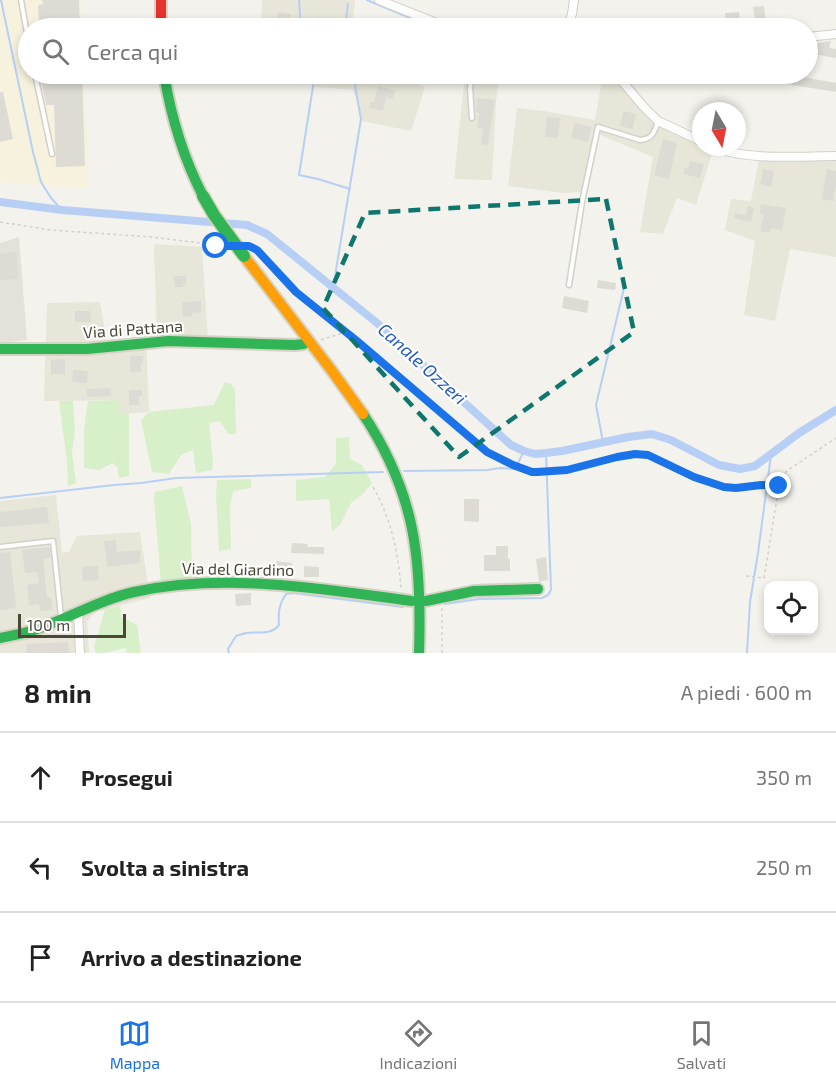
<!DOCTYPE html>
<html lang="it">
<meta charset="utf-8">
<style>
body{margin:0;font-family:"Exo 2",sans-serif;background:#f2f2f2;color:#222}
.controls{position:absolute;right:18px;bottom:18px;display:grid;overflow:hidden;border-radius:12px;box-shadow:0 3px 9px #0003}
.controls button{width:54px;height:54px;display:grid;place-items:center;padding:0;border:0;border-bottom:2px solid #e0e0e0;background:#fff;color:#222;font:30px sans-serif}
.compass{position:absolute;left:692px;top:102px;width:54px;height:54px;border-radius:50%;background:#fff;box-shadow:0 3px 9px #0003;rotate:170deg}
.scale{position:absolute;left:18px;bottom:15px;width:108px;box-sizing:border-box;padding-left:6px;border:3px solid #4b4736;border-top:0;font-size:16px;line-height:21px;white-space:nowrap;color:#4b4736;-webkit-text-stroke:4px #fff;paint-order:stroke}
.stop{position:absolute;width:18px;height:18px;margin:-14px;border:4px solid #1a73e8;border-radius:50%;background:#fff}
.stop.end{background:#1a73e8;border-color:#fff;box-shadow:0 2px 6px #0008}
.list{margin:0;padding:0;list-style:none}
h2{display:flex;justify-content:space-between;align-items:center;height:78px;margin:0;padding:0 24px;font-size:26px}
h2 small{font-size:20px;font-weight:400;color:#767676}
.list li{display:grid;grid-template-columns:39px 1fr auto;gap:18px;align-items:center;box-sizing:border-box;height:90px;padding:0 24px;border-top:2px solid #e0e0e0}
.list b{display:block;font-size:22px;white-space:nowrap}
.list em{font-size:20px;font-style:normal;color:#767676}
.icon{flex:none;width:33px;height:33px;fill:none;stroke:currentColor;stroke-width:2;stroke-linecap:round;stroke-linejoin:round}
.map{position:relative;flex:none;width:836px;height:653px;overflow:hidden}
.search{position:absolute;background:#fff;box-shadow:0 3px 9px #0003;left:18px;right:18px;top:18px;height:66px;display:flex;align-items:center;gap:15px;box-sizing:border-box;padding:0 21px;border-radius:33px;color:#767676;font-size:22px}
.sheet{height:348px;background:#fff}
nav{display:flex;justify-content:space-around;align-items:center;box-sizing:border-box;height:84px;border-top:2px solid #e0e0e0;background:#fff;font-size:16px;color:#767676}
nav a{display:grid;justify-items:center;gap:3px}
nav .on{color:#1a73e8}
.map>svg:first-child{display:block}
.residential{fill:#e8e6d9}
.commercial{fill:#f7f2de}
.industrial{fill:#e4e1da}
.green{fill:#d8f0c9}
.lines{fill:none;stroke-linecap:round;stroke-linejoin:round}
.stream{stroke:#b8cff5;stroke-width:2}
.canal{stroke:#b8cff5;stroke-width:8}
.building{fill:#dddbd4}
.lane-casing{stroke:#d1d0c9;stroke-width:7}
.street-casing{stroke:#d1d0c9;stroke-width:10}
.fast-casing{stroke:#d5d3c4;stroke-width:14}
.slow-casing{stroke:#d5d3c4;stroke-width:14}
.jam-casing{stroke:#d5d3c4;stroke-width:14}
.path{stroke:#d3d2ca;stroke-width:1.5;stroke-dasharray:3 3;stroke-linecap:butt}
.lane{stroke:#fdfdfc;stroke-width:4}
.street{stroke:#fdfdfc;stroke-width:8}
.fast{stroke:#30b455;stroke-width:10}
.slow{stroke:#ff9f0a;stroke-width:10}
.jam{stroke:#e5322d;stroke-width:10}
.fast-bridge-casing{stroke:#d7d5b7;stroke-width:15;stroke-linecap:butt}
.fast-bridge{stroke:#30b455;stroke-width:12}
.route{stroke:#1a73e8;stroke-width:8}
.marked{fill:none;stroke:#0f766e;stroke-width:4.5;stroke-dasharray:12 8;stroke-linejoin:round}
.labels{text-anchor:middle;stroke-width:4.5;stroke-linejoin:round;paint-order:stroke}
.street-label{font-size:16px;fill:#4b4736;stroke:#fff}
.water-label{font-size:18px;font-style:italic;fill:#215ac4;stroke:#fff}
</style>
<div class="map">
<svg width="836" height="653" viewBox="0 0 836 653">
<rect width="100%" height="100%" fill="#f3f2ec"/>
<path class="residential" d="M262 0H355L352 28H261Z
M314 74H393L425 87 411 131 362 121 353 90 315 87 316 76Z
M465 74H500L496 102 492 180 454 179Z
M603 74H654L625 86 649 116 701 144V147H706L713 150 696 205 677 198 663 234 640 232 653 157 596 133 583 192 564 193 508 186 517 108 544 111 595 120Z
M836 158V257L790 249 775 321 744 315 755 241 725 230 731 199 751 201 759 159Z
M154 244 202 247 208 339 157 338Z
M100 302 107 342 146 338 149 412 119 414 120 400 44 401 47 303Z
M56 495 62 553 69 552 77 536 140 532 150 598 95 612 87 622 89 653H0V501Z"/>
<path class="commercial" d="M0 0H81L82 28H28V74H84L89 189 0 182Z"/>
<path class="industrial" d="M19 237 27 340 0 343V243Z"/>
<path class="green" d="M225 382 231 384 235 389 236 434H228L220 421 209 423 213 462 212 470 196 473 193 450 181 455 169 474 152 472 141 420 149 412 214 405Z
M120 400V413H129V476L119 478 117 467 113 463 99 470 84 468V430L88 401Z
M59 401H73L75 432 72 453 76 483 68 486 67 462Z
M349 437 350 459 362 465 372 483 364 493 351 503 340 525 332 531 329 499 296 501V480L325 477 336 464V438Z
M251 479V488L233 491 230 508 231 549 219 551 216 495 217 480Z
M182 486 191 524 192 578 161 583 154 499 155 492Z
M120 606 122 617 137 625 141 653H127L126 648 103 653H96L94 647 105 609Z"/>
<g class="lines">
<path class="stream" d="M1 0 33 152 41 182 51 198 62 210
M299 0 301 28
M367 0 434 28
M345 28 348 4
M315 74 299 175 318 179 350 189
M333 288 361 119 353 74
M603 442 596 405 625 284
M404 471 487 470 501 468 515 469 524 451
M0 498 114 485 141 483 176 478 383 472
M445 604 479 599 542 598 548 595 551 590 546 453
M229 653 228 649 236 636C239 635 243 634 246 633 259 631 270 636 279 625 278 613 279 604 286 594L293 593 403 607
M747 653 750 602 758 553 771 455"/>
<path class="canal" d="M0 202 62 210 247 225 267 234 377 323 511 445 524 451 535 454 546 453 562 451 628 437 652 434 671 440 719 465 740 469 755 466 799 433 836 410"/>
</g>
<path class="building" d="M42 0H79L80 28H39L38 5 43 4Z
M764 6 766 24 756 26 753 7Z
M278 12 291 14 289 28H276Z
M739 12 740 25 726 26 725 13Z
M316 17 330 19 328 28H314Z
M831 41 829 48 836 49V58L807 53V45Z
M41 74H82L85 166 56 167 54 105H46L42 85Z
M782 74H799L798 76 836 83V92L780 83Z
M378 86 395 90 393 99 386 98 383 111 369 108 370 102H374Z
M0 92H3L13 139 0 142Z
M477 98 495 100 488 145 481 144 483 129 477 128 479 113 476 112Z
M623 111 636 114 633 129 620 126Z
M547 117 560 118 558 138 545 137Z
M575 123 591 127 588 142 571 138Z
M663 139 677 143 669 179 654 175Z
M690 161 704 164 700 178 683 174 685 168H688Z
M763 169 774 171 771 187 760 184Z
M827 169 836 171V184L833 201 822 199Z
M761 204 786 208 782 230 771 228 770 233 760 231 764 214H760Z
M748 206 754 208 751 222 734 218 735 213 746 215Z
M17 252 18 279 0 280V253Z
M174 276H186V284H183V287H175Z
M598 280 616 283 615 290 597 288Z
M564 296 589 301 587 313 562 308Z
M201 301V312L192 313V316L183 317 182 302Z
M75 311H90L91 322H75Z
M130 356H143V363H141V372H130Z
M65 359V374H51V360Z
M73 370 88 371 87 383 72 382Z
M111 388V396L87 397V389Z
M129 390H142V396H139V405H129Z
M464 499H479V522L464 521Z
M47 507 49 523 0 527V512Z
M116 540 117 552 140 550V563L107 567 106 551H105L104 541Z
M292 543 308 544 307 547H324V554L291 553Z
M496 546H508V559H510V571H484V555H496Z
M49 547 51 558 43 559 47 597H51L52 610 40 611 39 604 29 606 27 585 39 583 37 572 25 573 22 550Z
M10 552 16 608 0 610V553Z
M546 557 548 580 539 582 536 559Z
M276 561 292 563 291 574 275 572Z
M98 566 99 580 83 581 82 567Z
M304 566 319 567V577H304Z
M251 593V605L236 606 235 594Z
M68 642 69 653H27L26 644Z"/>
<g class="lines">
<defs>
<path id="lane" d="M21 0 28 39
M35 74 52 154
M472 118 470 88 472 74
M569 285 582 202 598 127 640 140C653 139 654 132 658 122
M0 547 53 541 61 616"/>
<path id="street" d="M379 0 449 28
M567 28 572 14 574 0
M808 37 836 34
M616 74 643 106 658 121 701 141
M715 147C746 161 801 156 836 156
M78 613 80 653"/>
<path id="fast" d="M164 74C171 117 183 157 203 196
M0 349H87L168 341 295 345 304 344
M363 414C416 494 422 560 419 653
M426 601 474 591 538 589
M0 638C10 636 21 634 31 631 66 620 98 600 134 592 226 572 320 589 412 601"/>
<path id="slow" d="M244 256 332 371 363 414"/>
<path id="jam" d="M161 0V28"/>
</defs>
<use href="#lane" class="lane-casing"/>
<use href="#street" class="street-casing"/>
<use href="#fast" class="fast-casing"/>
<use href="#slow" class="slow-casing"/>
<use href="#jam" class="jam-casing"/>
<path class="path" d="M0 222 51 230 151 237 226 246
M249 246 257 250 296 292 357 341 487 452 513 465 532 472 567 470 617 457 635 454 648 455 694 477 724 487 736 488 761 485 779 486
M321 340 339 334H348
M373 487C391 518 399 555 401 590
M746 576 764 578 779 486 782 476 788 470 836 438
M442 653V606"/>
<use href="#lane" class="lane"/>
<use href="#street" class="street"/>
<use href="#fast" class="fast"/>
<use href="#slow" class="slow"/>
<use href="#jam" class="jam"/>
<defs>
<path id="fast-bridge" d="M203 196 214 215 244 256"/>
</defs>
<use href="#fast-bridge" class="fast-bridge-casing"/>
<use href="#fast-bridge" class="fast-bridge"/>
</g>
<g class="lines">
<path class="route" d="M216 246H249L257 250 296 292 357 341 487 452 513 465 532 472H537L567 470 617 457 635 454 648 455 694 477 724 487 736 488 761 485 779 486"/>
</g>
<path class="marked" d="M606 199 634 332 459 457 323 308 365 213Z"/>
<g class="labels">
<g class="street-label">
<text transform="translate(133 329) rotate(-4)" y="6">Via di Pattana</text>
<text transform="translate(238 569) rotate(1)" y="6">Via del Giardino</text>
</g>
<g class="water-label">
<text transform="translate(422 364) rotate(42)" y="6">Canale Ozzeri</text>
</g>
</g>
</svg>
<div class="controls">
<button><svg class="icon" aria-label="locate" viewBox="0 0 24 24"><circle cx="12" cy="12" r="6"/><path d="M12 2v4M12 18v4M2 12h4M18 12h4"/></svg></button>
</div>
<svg class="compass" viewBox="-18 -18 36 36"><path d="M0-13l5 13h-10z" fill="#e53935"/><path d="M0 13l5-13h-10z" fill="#767676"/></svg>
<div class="scale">100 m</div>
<div class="stop" style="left:216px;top:246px"></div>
<div class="stop end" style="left:779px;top:486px"></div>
<div class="search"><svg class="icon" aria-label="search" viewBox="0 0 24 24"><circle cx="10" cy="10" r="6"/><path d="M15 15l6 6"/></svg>Cerca qui</div>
</div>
<section class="sheet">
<h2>8 min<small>A piedi · 600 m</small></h2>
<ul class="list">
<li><svg class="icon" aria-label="ahead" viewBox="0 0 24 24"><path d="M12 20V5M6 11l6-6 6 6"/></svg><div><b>Prosegui</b></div><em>350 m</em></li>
<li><svg class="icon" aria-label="left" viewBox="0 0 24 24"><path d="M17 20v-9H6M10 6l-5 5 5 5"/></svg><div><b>Svolta a sinistra</b></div><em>250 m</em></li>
<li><svg class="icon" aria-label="arrive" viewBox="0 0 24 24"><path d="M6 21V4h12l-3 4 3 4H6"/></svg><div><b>Arrivo a destinazione</b></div></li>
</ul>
</section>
<nav>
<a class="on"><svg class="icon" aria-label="map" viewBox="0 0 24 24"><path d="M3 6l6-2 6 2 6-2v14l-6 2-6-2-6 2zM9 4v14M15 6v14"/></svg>Mappa</a>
<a><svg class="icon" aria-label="directions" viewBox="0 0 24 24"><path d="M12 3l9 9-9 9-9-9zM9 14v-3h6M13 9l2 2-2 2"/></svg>Indicazioni</a>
<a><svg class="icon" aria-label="saved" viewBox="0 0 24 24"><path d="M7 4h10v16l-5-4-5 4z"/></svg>Salvati</a>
</nav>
